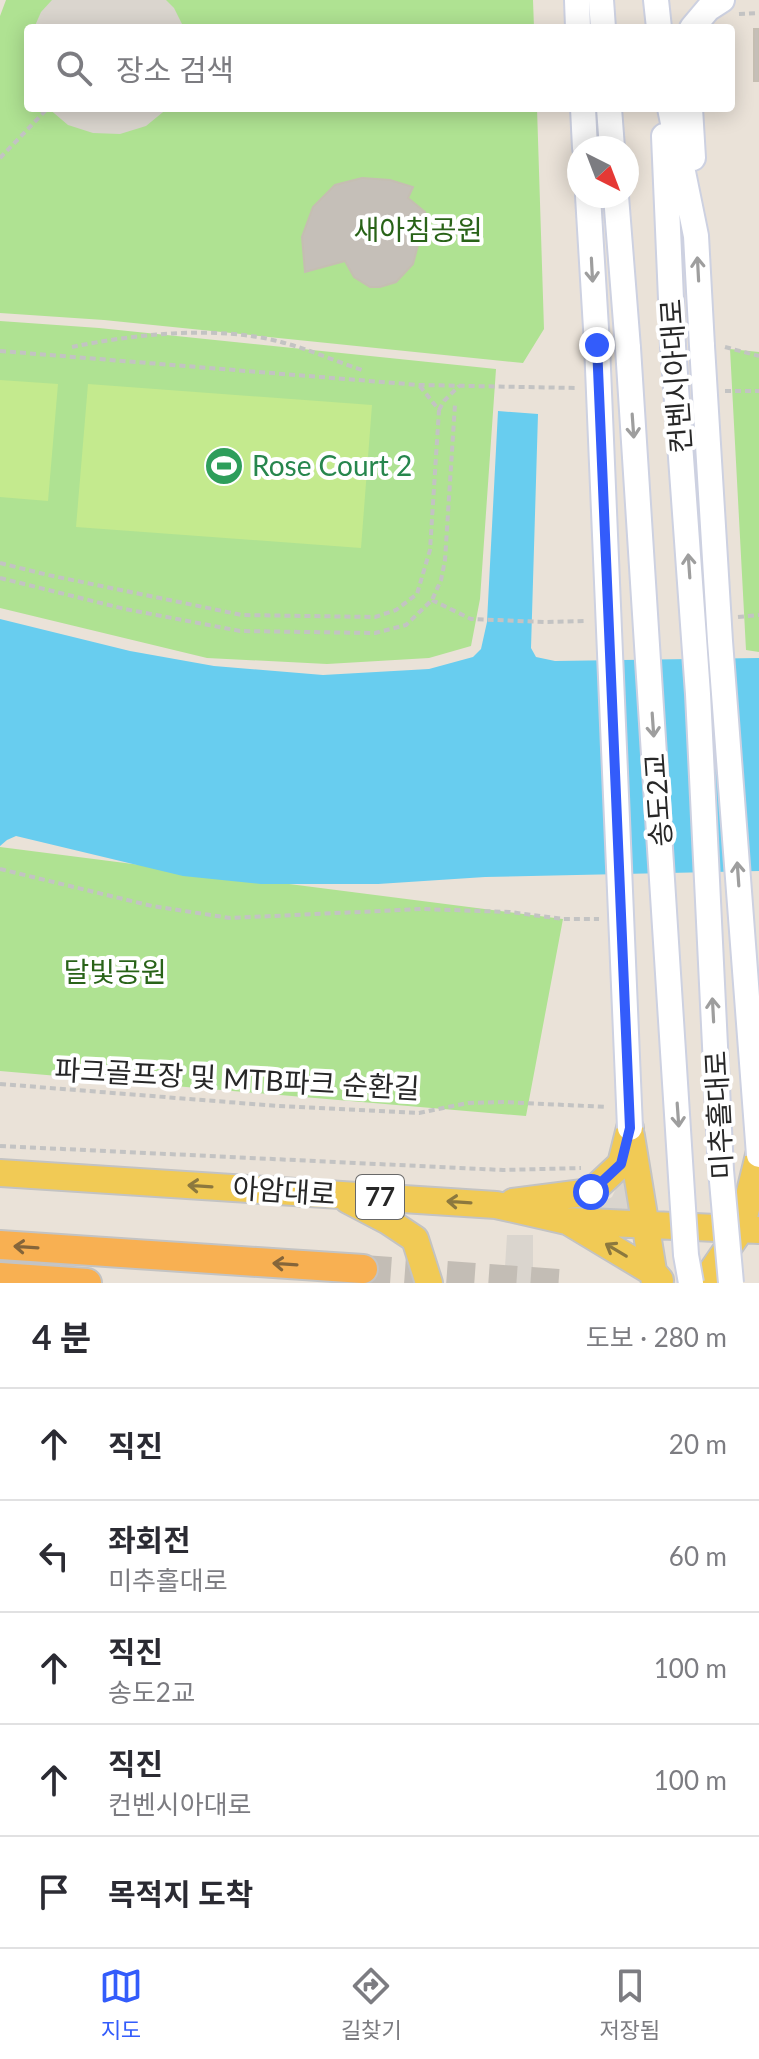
<!DOCTYPE html>
<html lang="ko">
<meta charset="utf-8">
<style>
body{margin:0;font-family:Lato,"Noto Sans KR",sans-serif;background:#f7f7f7;color:#2b2b33}
.compass{position:absolute;left:567px;top:136px;width:72px;height:72px;border-radius:50%;background:#fff;box-shadow:0 4px 20px #0003;rotate:138deg}
.stop{position:absolute;width:24px;height:24px;margin:-18px;border:6px solid #335cfb;border-radius:50%;background:#fff}
.stop.end{background:#335cfb;border-color:#fff;box-shadow:0 2px 8px #0008}
.list{margin:0;padding:0;list-style:none}
h2{display:flex;justify-content:space-between;align-items:center;height:104px;margin:0;padding:0 32px;font-size:34px}
h2 small{font-size:26px;font-weight:400;color:#7c7c81}
.list li{display:grid;grid-template-columns:52px 1fr auto;gap:24px;align-items:center;box-sizing:border-box;height:112px;padding:0 32px;border-top:2px solid #e1e1e2}
.list b{display:block;font-size:30px;white-space:nowrap}
.list p{margin:0;font-size:26px;white-space:nowrap;color:#7c7c81}
.list em{font-size:26px;font-style:normal;color:#7c7c81}
.icon{flex:none;width:44px;height:44px;fill:none;stroke:currentColor;stroke-width:2;stroke-linecap:round;stroke-linejoin:round}
.map{position:relative;flex:none;width:759px;height:1283px;overflow:hidden}
.search{position:absolute;background:#fff;box-shadow:0 4px 20px #0003;left:24px;right:24px;top:24px;height:88px;display:flex;align-items:center;gap:20px;box-sizing:border-box;padding:0 28px;border-radius:8px;color:#7c7c81;font-size:30px}
.sheet{height:664px;background:#fff}
nav{display:flex;justify-content:space-around;align-items:center;box-sizing:border-box;height:112px;border-top:2px solid #e1e1e2;background:#fff;font-size:22px;color:#7c7c81}
nav a{display:grid;justify-items:center;gap:4px}
nav .on{color:#335cfb}
.map>svg:first-child{display:block}
.green{fill:#afe292}
.pitch{fill:#c4ea8e}
.plaza{fill:#dad5ce}
.water{fill:#68cdef}
.building{fill:#c5bfb8;stroke:#c5beb2;stroke-width:2}
.lines{fill:none;stroke-linecap:round;stroke-linejoin:round}
.trunk-tunnel{stroke:#c3bdb5;stroke-width:28;stroke-dasharray:28 14;stroke-linecap:butt}
.secondary-casing{stroke:#cdd1e1;stroke-width:28}
.primary-casing{stroke:#c3c3c3;stroke-width:30}
.trunk-casing{stroke:#c3c3c3;stroke-width:32}
.path{stroke:#c3c3c3;stroke-width:4;stroke-dasharray:6 4;stroke-linecap:butt}
.secondary{stroke:#fff;stroke-width:24}
.primary{stroke:#f1ca55;stroke-width:26}
.trunk{stroke:#f8b052;stroke-width:28}
.secondary-bridge-casing{stroke:#cdd1e1;stroke-width:28;stroke-linecap:butt}
.secondary-bridge{stroke:#fff;stroke-width:24}
.oneway{stroke:#9e9e9e}
.oneway2{stroke:#8c783e}
.oneway3{stroke:#85653a}
.route{stroke:#335cfb;stroke-width:10}
.labels{text-anchor:middle;stroke-width:8;stroke-linejoin:round;paint-order:stroke}
.shield{fill:#fff;stroke:#686868;stroke-width:2}
.shield-label{font-size:26px;font-weight:bold;fill:#272727}
.park-label{font-size:28px;fill:#296318;stroke:#fff}
.street-label{font-size:28px;fill:#272727;stroke:#fff}
.leisure-label{font-size:28px;fill:#27864d;stroke:#fff;text-anchor:start}
</style>
<div class="map">
<svg width="759" height="1283" viewBox="0 0 759 1283">
<rect width="100%" height="100%" fill="#eae2d8"/>
<path class="green" d="M6 0H533L534 28H28V108H537L544 329 523 363 104 320 0 313V16Z
M0 321 99 328 496 369 480 599 471 646 429 658 327 664 207 658 0 608Z
M730 349 759 352V652L746 650Z
M0 847 563 919 526 1116 0 1071Z"/>
<path class="pitch" d="M0 380 58 384 48 501 0 497Z
M88 384 372 405 361 548 76 527Z"/>
<path class="plaza" d="M52 0H166L174 8 184 28H34L41 12Z
M48 108H168L146 126 120 134 93 133 68 125Z
M630 1159 633 1198 630 1210H587L612 1197Z
M507 1235H533V1283H504Z"/>
<path class="water" d="M498 411 538 414 531 648 536 657 555 661 759 658V871L485 877 378 884H261L183 876 16 836 7 840 0 846V619L130 651 214 666 323 675 429 669 473 657 481 649 487 622Z"/>
<path class="building" d="M754 29H759V81H754Z
M362 178 390 180 413 187 408 198 425 212 410 226 419 241 413 264 396 282 380 287H370L354 277 345 261 305 272 302 237 313 207 335 185Z"/>
<g class="lines">
<path class="trunk-tunnel" d="M363 1269 559 1283"/>
<defs>
<path id="secondary" d="M577 0 578 28
M601 0 603 28
M656 0 659 28
M692 28 708 9 722 0
M583 108 585 148
M609 108 612 148
M670 108 696 236 702 346
M690 108 693 158
M664 136 673 346
M588 196 597 345
M616 196 628 348"/>
<path id="primary" d="M631 1136 655 1283
M0 1173 496 1205 567 1221 759 1230
M348 1200 388 1221 415 1239 429 1283
M513 1202 591 1192 621 1164 630 1128
M569 1222 654 1273 660 1280
M700 1283 712 1271 741 1229 759 1155"/>
<path id="trunk" d="M0 1245 363 1269
M0 1277 87 1283"/>
</defs>
<use href="#secondary" class="secondary-casing"/>
<use href="#primary" class="primary-casing"/>
<use href="#trunk" class="trunk-casing"/>
<path class="path" d="M739 14 759 13
M0 158 48 108
M72 347C134 334 219 325 281 342 308 349 335 361 362 370
M725 347 759 356
M0 351 419 385 577 388
M725 391H759
M439 410 444 401 459 386
M0 563 48 575 242 615 375 617 396 610 417 594 430 550 439 410 419 385
M0 578 125 609 240 631 375 633 406 625 432 600 441 580 445 560 455 404
M432 600 471 619 544 622 586 621
M738 617 759 615
M0 869 152 906 230 918 422 909 510 912 563 919H599
M0 1084 278 1106 419 1113 468 1103 504 1102 607 1107
M0 1146 503 1170 581 1168"/>
<use href="#secondary" class="secondary"/>
<use href="#primary" class="primary"/>
<use href="#trunk" class="trunk"/>
<defs>
<path id="secondary-bridge" d="M597 345 630 1128
M673 346 698 694 721 1170 731 1283
M702 346 720 641 759 1155
M628 348 686 1255 691 1283"/>
</defs>
<use href="#secondary-bridge" class="secondary-bridge-casing"/>
<use href="#secondary-bridge" class="secondary-bridge"/>
</g>
<defs><path id="oneway-shaft" d="M-6 0H5M1.5-3L5.5 0L1.5 3" fill="none" stroke-width="1.6" stroke-linecap="round" stroke-linejoin="round" transform="scale(2)"/></defs>
<g class="oneway">
<use href="#oneway-shaft" transform="translate(698 269) rotate(-93)"/>
<use href="#oneway-shaft" transform="translate(592 270) rotate(87)"/>
<use href="#oneway-shaft" transform="translate(633 426) rotate(86)"/>
<use href="#oneway-shaft" transform="translate(689 566) rotate(-94)"/>
<use href="#oneway-shaft" transform="translate(653 725) rotate(86)"/>
<use href="#oneway-shaft" transform="translate(738 874) rotate(-94)"/>
<use href="#oneway-shaft" transform="translate(713 1010) rotate(-93)"/>
<use href="#oneway-shaft" transform="translate(678 1115) rotate(86)"/>
</g>
<g class="oneway2">
<use href="#oneway-shaft" transform="translate(200 1186) rotate(-176)"/>
<use href="#oneway-shaft" transform="translate(459 1202) rotate(-176)"/>
<use href="#oneway-shaft" transform="translate(616 1250) rotate(-149)"/>
</g>
<g class="oneway3">
<use href="#oneway-shaft" transform="translate(26 1247) rotate(-176)"/>
<use href="#oneway-shaft" transform="translate(285 1264) rotate(-176)"/>
</g>
<g class="lines">
<path class="route" d="M591 1192 621 1164 630 1128 597 345"/>
</g>
<defs>
<symbol id="stadium-disc" viewBox="-11 -11 22 22"><circle r="9.5" fill="#2e9e5b" stroke="#fff"/><path d="M0-5a6.5 5 0 1 0 0 10a6.5 5 0 1 0 0-10ZM-3.5-1.8h7v3.6h-7Z" fill="#fff"/></symbol>
</defs>
<g fill-rule="evenodd">
<use href="#stadium-disc" x="202" y="444" width="44" height="44"/>
</g>
<g class="labels">
<rect class="shield" x="356" y="1175" width="48" height="44" rx="6"/>
<g class="shield-label">
<text x="380" y="1206">77</text>
</g>
<g class="park-label">
<text x="418" y="240">새아침공원</text>
<text x="115" y="982">달빛공원</text>
</g>
<g class="street-label">
<text transform="translate(676 376) rotate(-94)" y="10">컨벤시아대로</text>
<text transform="translate(658 800) rotate(-94)" y="10">송도2교</text>
<text transform="translate(237 1079) rotate(3)" y="10">파크골프장 및 MTB파크 순환길</text>
<text transform="translate(719 1115) rotate(-93)" y="10">미추홀대로</text>
<text transform="translate(284 1191) rotate(4)" y="10">아암대로</text>
</g>
<g class="leisure-label">
<text x="252" y="476">Rose Court 2</text>
</g>
</g>
</svg>
<svg class="compass" viewBox="-18 -18 36 36"><path d="M0-13l5 13h-10z" fill="#e53935"/><path d="M0 13l5-13h-10z" fill="#7c7c81"/></svg>
<div class="stop" style="left:591px;top:1192px"></div>
<div class="stop end" style="left:597px;top:345px"></div>
<div class="search"><svg class="icon" aria-label="search" viewBox="0 0 24 24"><circle cx="10" cy="10" r="6"/><path d="M15 15l6 6"/></svg>장소 검색</div>
</div>
<section class="sheet">
<h2>4 분<small>도보 · 280 m</small></h2>
<ul class="list">
<li><svg class="icon" aria-label="ahead" viewBox="0 0 24 24"><path d="M12 20V5M6 11l6-6 6 6"/></svg><div><b>직진</b></div><em>20 m</em></li>
<li><svg class="icon" aria-label="left" viewBox="0 0 24 24"><path d="M17 20v-9H6M10 6l-5 5 5 5"/></svg><div><b>좌회전</b><p>미추홀대로</p></div><em>60 m</em></li>
<li><svg class="icon" aria-label="ahead" viewBox="0 0 24 24"><path d="M12 20V5M6 11l6-6 6 6"/></svg><div><b>직진</b><p>송도2교</p></div><em>100 m</em></li>
<li><svg class="icon" aria-label="ahead" viewBox="0 0 24 24"><path d="M12 20V5M6 11l6-6 6 6"/></svg><div><b>직진</b><p>컨벤시아대로</p></div><em>100 m</em></li>
<li><svg class="icon" aria-label="arrive" viewBox="0 0 24 24"><path d="M6 21V4h12l-3 4 3 4H6"/></svg><div><b>목적지 도착</b></div></li>
</ul>
</section>
<nav>
<a class="on"><svg class="icon" aria-label="map" viewBox="0 0 24 24"><path d="M3 6l6-2 6 2 6-2v14l-6 2-6-2-6 2zM9 4v14M15 6v14"/></svg>지도</a>
<a><svg class="icon" aria-label="directions" viewBox="0 0 24 24"><path d="M12 3l9 9-9 9-9-9zM9 14v-3h6M13 9l2 2-2 2"/></svg>길찾기</a>
<a><svg class="icon" aria-label="saved" viewBox="0 0 24 24"><path d="M7 4h10v16l-5-4-5 4z"/></svg>저장됨</a>
</nav>
